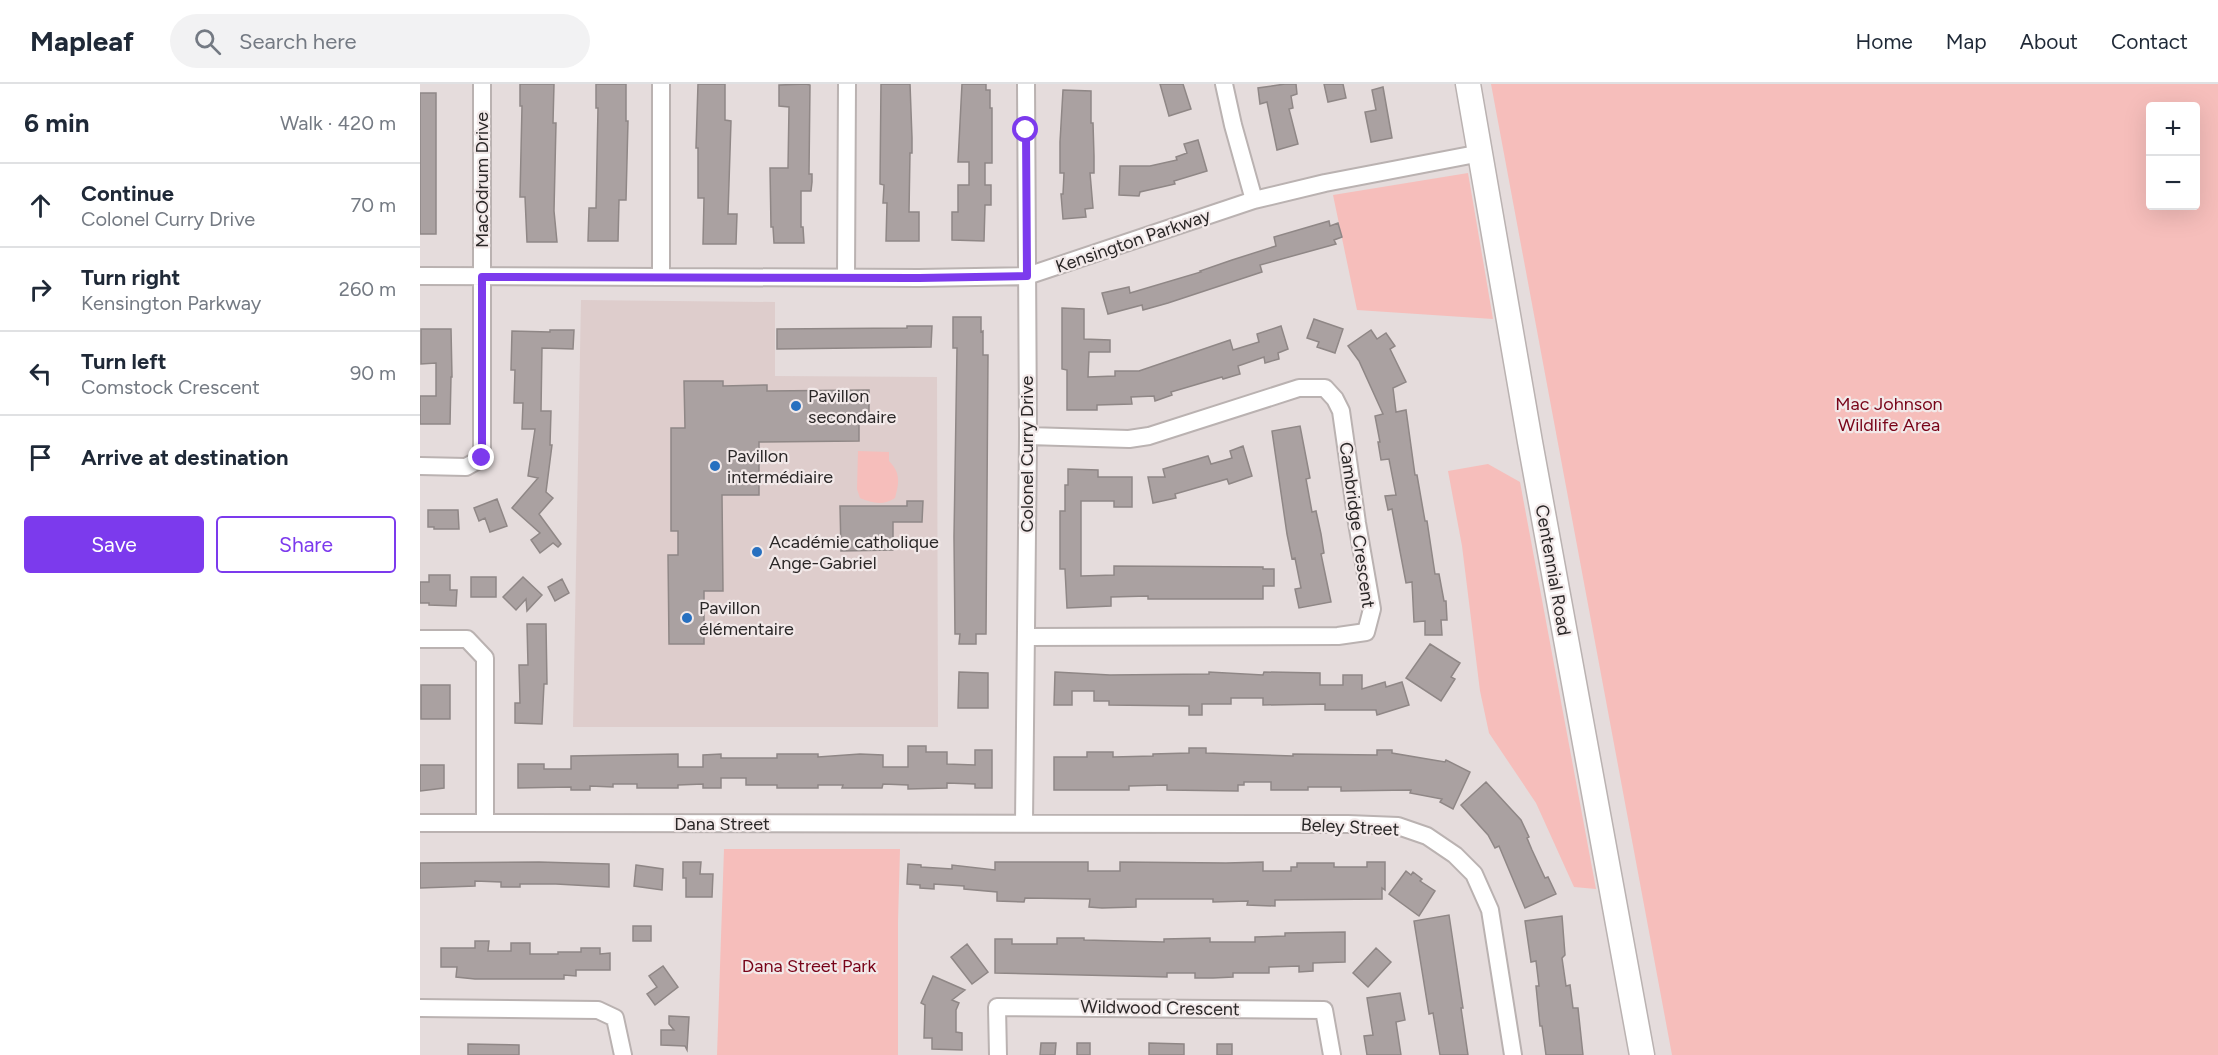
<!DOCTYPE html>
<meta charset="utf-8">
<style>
body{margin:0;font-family:Figtree,sans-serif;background:#f2f2f3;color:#1f2937}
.controls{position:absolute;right:18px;top:18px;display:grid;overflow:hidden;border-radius:6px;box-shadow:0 6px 24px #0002}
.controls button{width:54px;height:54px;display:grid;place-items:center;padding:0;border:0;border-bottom:2px solid #e0e1e3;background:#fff;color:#1f2937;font:30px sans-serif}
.stop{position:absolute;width:18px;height:18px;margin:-14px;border:4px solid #7c3aed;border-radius:50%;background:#fff}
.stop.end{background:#7c3aed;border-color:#fff;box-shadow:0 2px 6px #0008}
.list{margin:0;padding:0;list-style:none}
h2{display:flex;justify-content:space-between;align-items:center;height:78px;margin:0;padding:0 24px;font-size:26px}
h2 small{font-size:20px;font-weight:400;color:#747a83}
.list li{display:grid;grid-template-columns:39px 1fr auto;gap:18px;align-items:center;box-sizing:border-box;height:84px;padding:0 24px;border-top:2px solid #e0e1e3}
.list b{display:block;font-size:22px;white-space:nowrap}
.list p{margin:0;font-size:20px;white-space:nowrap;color:#747a83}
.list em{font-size:20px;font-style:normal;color:#747a83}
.actions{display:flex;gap:12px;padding:18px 24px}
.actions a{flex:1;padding:14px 0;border:2px solid #7c3aed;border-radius:6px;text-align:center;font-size:21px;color:#7c3aed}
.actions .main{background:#7c3aed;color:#fff}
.icon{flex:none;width:33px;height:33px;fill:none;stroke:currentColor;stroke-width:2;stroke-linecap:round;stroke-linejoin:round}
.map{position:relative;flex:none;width:1798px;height:971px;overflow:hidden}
header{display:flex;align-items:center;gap:36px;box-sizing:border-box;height:84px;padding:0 30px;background:#fff;border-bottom:2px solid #e0e1e3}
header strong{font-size:28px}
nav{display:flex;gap:33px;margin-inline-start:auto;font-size:21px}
.search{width:420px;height:54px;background:#f2f2f3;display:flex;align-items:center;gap:15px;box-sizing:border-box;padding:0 21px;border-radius:33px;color:#747a83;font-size:22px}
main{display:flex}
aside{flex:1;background:#fff}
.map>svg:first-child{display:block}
.built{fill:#decdcc}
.green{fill:#f6bebb;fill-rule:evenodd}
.building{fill:#aaa1a1;stroke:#8f8786;stroke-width:1.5}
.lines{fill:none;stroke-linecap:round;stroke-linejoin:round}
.minor-casing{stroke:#bab2b1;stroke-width:20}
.secondary-casing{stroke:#bab2b1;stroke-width:27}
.minor{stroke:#fff;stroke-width:16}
.secondary{stroke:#fff;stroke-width:24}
.route{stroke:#7c3aed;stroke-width:8}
.poi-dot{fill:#2770c0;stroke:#f2e9e9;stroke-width:2}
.labels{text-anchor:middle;stroke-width:4.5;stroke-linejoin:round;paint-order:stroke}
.street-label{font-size:18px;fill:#2b2828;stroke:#f2e9e9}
.poi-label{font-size:18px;fill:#2b2828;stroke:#f2e9e9;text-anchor:start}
.park-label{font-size:18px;fill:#780318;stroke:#f2e9e9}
</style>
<header>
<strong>Mapleaf</strong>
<div class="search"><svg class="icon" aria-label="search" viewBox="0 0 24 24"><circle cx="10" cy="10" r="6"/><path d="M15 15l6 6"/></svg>Search here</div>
<nav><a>Home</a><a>Map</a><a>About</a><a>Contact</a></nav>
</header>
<main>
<aside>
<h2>6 min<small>Walk · 420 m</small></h2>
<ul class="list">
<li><svg class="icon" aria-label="ahead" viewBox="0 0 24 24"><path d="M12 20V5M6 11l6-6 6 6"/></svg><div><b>Continue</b><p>Colonel Curry Drive</p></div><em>70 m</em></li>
<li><svg class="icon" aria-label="right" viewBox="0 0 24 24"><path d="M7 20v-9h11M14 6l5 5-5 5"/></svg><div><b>Turn right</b><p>Kensington Parkway</p></div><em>260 m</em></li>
<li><svg class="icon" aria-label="left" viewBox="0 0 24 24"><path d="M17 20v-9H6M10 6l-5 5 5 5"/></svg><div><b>Turn left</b><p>Comstock Crescent</p></div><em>90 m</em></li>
<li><svg class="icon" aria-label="arrive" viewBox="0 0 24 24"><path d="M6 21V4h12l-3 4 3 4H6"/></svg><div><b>Arrive at destination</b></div></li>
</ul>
<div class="actions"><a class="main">Save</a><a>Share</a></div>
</aside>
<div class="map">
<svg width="1798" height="971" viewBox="0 0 1798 971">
<rect width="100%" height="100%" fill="#e5dcdc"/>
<path class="built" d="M161 216 355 218V292L517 293 518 643H153Z"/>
<path class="green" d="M1071 0H1798V971H1252ZM1730 22H1776V122H1730Z
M1048 89 1073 235 937 226 913 111Z
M438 367 469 368V377C481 389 479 399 475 414 463 422 452 419 440 414L437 405Z
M1068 380 1100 398 1176 805 1154 803 1116 719 1069 649 1060 607 1042 462 1028 387Z
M304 765H480L478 838V971H297Z"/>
<path class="building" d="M100 0H134L133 39H136L134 127 137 158H107L105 113H100L102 22H100Z
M176 0H206V37H208L206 116H199L198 157H168L169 124H176L178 24H176Z
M278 0H305V36L311 37 308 130H317L316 160H283L284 114H278V64H276Z
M386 0 390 1 389 90H392V98L391 107H381V143H383L384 159H354L353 143H351L350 84H368L369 23 359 22V1Z
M461 0H490L492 54V69H490L489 128H499V157H466L467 119H463L464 101 460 100Z
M542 0H566V6H570V24H572V79H565V101H571V121H565L564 157 532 156V128H538V101H549V78H538Z
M740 0H763L771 25 749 32Z
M865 0H876L877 10 871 12 873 24 869 25 878 60 857 66 847 18 840 20 838 4Z
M904 0H923L926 14 908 18Z
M963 3 972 54 951 58 945 28 956 26 952 6Z
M643 6 671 7V39H673L674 72V89H670L673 124 665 125 666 133 643 135 641 110H643L644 89H640V58Z
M0 9H16V150H0Z
M778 56 787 87 754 97 755 100 720 108 719 112 699 111 700 82H730L757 76 756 73 767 69 764 60Z
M909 137 910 142 918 139 922 153 914 156 916 160 840 181 842 188 748 219 723 226 722 221 688 230 682 209 709 203 710 209 781 188 780 187 812 176 856 162 854 153Z
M642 224 664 225V255L690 256V268H669L668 293 695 292V287H719L810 256 813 266 839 258 837 250 861 242 868 265 858 269 859 275 845 279 844 273 818 282 820 290 803 295 802 293 751 308 752 311 735 317 734 312 711 313 712 320 677 321V326H647V286L642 285Z
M533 233H561V248L563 247V271H568L566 550H556V560H539L540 550H535L534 453 537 264H533Z
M894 235 923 245 915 269 897 263 899 258 887 254Z
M487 242H512L511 263 357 265V245L487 244Z
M1 245H31L32 293H31L30 340H0V312H16V279L1 280Z
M130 246H154L153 265 122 264 121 327H131L130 361H132L126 408 133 414 119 430 141 460 138 463 133 459 120 469 111 456 120 449 92 424 118 394 108 392 115 345H102L103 319H94L95 286H91L92 247 130 248Z
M951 246 957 255 966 249 975 262 970 265 986 298 973 304 976 328 986 326 995 391H997L1005 437H1007L1015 490H1019L1024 517H1026L1027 536H1021L1022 551H1005V537L994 538 992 498 986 499 972 425 968 426 965 412 976 411 969 375 961 376 958 358H960L955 332 963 330 939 277 928 262Z
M264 297H303V302L347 301V307L449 306V338H439V357L339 358V411H302L303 507H284V560H249L248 471H258V447H251V344H265Z
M880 342 890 394 886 395 892 428 896 427 901 450 904 469 901 470 911 518 879 524 875 505 881 504 875 474 872 475 867 450 852 347Z
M823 362 832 392 809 400 807 395 755 410 756 414 733 419 728 393H745L743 385 788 372 791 380 812 374 810 367Z
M648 385 678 386V393H712V423H694V417H661V492L694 491V482L843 483V485H854V502H843V515H728V512L691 513V522L647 524 645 485H640V427H645V401H648Z
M77 415 87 442 70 448 65 434 59 437 54 424Z
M487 417H503L502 438H473V466L421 467 420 422H487Z
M8 426H38L39 445H14V443H8Z
M9 491H30V506H37L36 522 9 521V519H0V498H9Z
M51 493H76V513H51Z
M103 493 122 511 107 527 106 515 96 526 83 513Z
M142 495 149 509 135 517 128 503Z
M107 540H126L127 600H124L122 640 95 639V619H100L99 581H108Z
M1010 560 1040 579 1031 593 1035 595 1021 617 986 594Z
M539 588 568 589V624H538Z
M635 588 690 591 789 590V588L843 591 844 588 900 589V601H923V591H942V605L965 598 966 603 982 598 989 621 957 631 956 626H905V620L843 621V614H811V620H782V631H769V622L689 621V617H674V607H652V621H634Z
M1 601H30V635H1Z
M488 662H506V668H527V680L555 681V666H572V704H555V700L527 699V704L488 705V701L463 700 462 704H422L423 701H398V704H357V701H326V694H301V704H283V700L258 701V704H217V700H193V703L170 702V706H151V703L98 704V680H124V685H151V672L258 670V683H283V671L301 670V674H357V670H398V673L440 670 463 671V683H488Z
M769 664H786V669L873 672V670L957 671V666H972V669L1025 678 1026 676 1050 688 1033 725 1020 718 1022 715 990 709 991 706 921 707V703H888V706H851V698H824V701H818V707L747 706V701L709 702V706H634V673H667V668H693V673L733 672V670L769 669Z
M0 681H24V704L0 707Z
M1066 698 1101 736 1109 753 1107 754 1112 766 1125 794 1128 793 1136 810 1105 824 1079 762 1075 764 1068 751 1041 721Z
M119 778 189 780V803L136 800H100V803H81V798L55 797V802L0 804V779Z
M263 778H281L280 790H293L292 813H266V794H263Z
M575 778H668V787H700V778L806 779 843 778V787H871V783H877V779H914V783H947V778H965V806L962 804V815L855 816V822L827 821 828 817 793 818V815H716V823L682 824 669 823 670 815 605 814 604 818 577 817V808L544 805V802L514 800V805L500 804V801L487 800 488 780 501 781V783L532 785V781L575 786Z
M216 781 243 785 242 806 214 802Z
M986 787 991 791 993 788 1002 795 1000 797 1015 807 999 832 969 810Z
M1029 831 1043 924H1041L1048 971H1020L1013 929 1009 930 994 837Z
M1142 832 1145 871 1142 874 1146 902 1150 901 1153 924H1158L1163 971H1126L1122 942H1120L1116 902H1119L1116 877 1111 878 1105 837Z
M213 842H231V857H213Z
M925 848V878L893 879V887L879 888V882L849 883V889H813V893L793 894H775V889H747V893L575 889V855H592V860H637V854H664V856L744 858V855L790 854V858H835V853L865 852V849Z
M55 857H69L68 867H91V859H110V870H138V868H161V864H180V870L190 869V886H156V892L144 891V895H55L36 893 37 883H21V864H55Z
M547 860 568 888 552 900 531 873Z
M956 864 971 878 948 903 933 889Z
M243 882 258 903 235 921 227 910 237 903 229 892Z
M513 892 545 906 532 916 539 919 536 926V948L542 949V966L512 965V954H504L505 921 501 919Z
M980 909 985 936 976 938 981 971H947L944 952 953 951 947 914Z
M249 932 269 933 267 966 265 962 241 961V946H254L249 940Z
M621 959H636L635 971H620Z
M657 959H670V971H657Z
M729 959 764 960V971H729Z
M48 960 99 961V971H48Z
M797 960H812V971H797Z"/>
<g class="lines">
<defs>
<path id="minor" d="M241 0V193
M804 0 813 41 834 116
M0 192 499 194 607 192 834 116 905 99 1061 69
M426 193 427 0
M0 382 46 383 62 374V0
M606 553 918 552 946 548 952 525 937 439 921 327 915 315 905 304H879L729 352 709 355 608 352
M0 555H47L65 574V739
M0 739 928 740 978 742 1007 752 1035 771 1054 790 1070 826 1093 971
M604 739 608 352 606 0
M0 924 178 926 195 934 203 971
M578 971 577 923 904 926 912 971"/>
<path id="secondary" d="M1048 0 1110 358 1222 971"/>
</defs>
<use href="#minor" class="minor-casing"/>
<use href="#secondary" class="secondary-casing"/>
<use href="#minor" class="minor"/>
<use href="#secondary" class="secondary"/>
</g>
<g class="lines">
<path class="route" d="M62 374V193L499 194 607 192 606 46"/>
</g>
<g class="poi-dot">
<circle cx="376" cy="322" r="6"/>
<circle cx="295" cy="382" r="6"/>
<circle cx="337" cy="468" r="6"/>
<circle cx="267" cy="534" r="6"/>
</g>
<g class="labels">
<g class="street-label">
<text transform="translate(62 96) rotate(-90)" y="6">MacOdrum Drive</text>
<text transform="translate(713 157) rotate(-19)" y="6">Kensington Parkway</text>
<text transform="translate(607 370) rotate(-90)" y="6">Colonel Curry Drive</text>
<text transform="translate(937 441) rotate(82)" y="6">Cambridge Crescent</text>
<text transform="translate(1133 486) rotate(80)" y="6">Centennial Road</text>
<text x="302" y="746">Dana Street</text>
<text transform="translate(930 743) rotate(3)" y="6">Beley Street</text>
<text transform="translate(740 924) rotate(1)" y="6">Wildwood Crescent</text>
</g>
<g class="poi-label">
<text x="388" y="318">Pavillon<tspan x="388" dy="21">secondaire</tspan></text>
<text x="307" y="378">Pavillon<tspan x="307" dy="21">intermédiaire</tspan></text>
<text x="349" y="464">Académie catholique<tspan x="349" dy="21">Ange-Gabriel</tspan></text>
<text x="279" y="530">Pavillon<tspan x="279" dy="21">élémentaire</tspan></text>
</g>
<g class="park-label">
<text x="1469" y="326">Mac Johnson<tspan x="1469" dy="21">Wildlife Area</tspan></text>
<text x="389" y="888">Dana Street Park</text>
</g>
</g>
</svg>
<div class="controls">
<button>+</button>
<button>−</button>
</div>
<div class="stop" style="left:606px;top:46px"></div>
<div class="stop end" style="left:62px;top:374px"></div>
</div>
</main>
